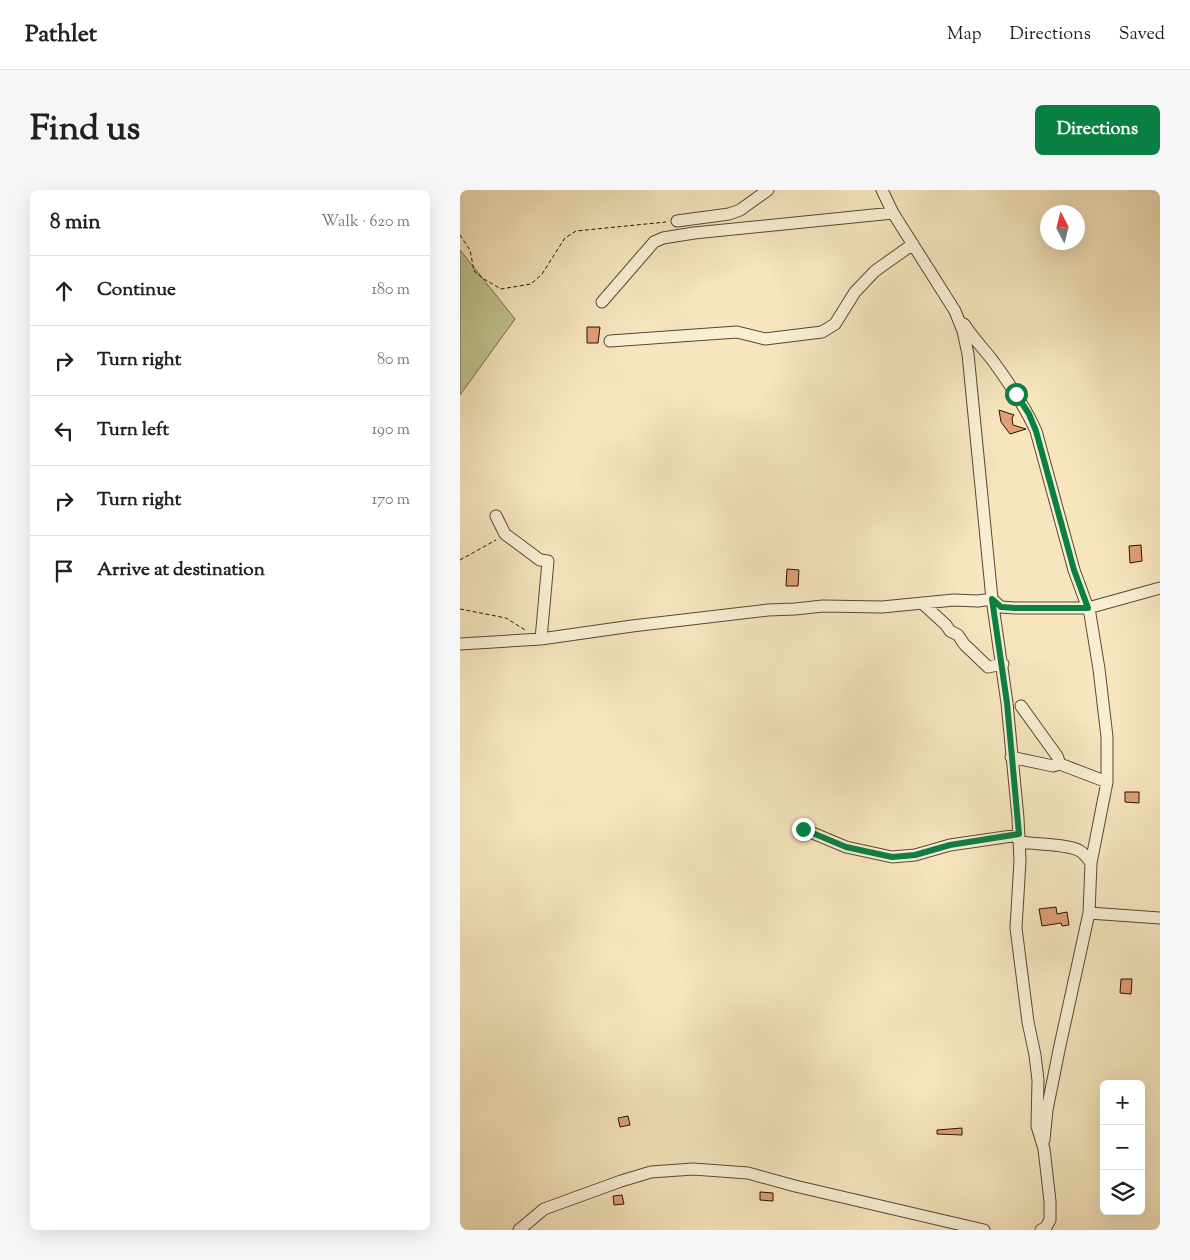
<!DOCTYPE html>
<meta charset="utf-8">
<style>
body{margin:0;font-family:"Sorts Mill Goudy",serif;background:#f6f6f6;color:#202124}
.controls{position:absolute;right:15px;bottom:15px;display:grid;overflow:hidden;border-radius:8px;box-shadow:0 5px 20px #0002}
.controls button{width:45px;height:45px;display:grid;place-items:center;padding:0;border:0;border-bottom:1px solid #e0e0e0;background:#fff;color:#202124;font:25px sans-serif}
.compass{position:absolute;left:580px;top:15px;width:45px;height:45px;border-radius:50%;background:#fff;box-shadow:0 5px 20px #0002;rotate:353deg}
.stop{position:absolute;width:15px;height:15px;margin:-11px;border:4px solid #0b8043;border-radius:50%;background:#fff}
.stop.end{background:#0b8043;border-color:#fff;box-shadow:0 1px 5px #0008}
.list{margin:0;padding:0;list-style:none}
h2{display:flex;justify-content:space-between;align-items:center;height:65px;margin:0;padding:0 20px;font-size:21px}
h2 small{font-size:16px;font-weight:400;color:#757577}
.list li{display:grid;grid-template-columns:32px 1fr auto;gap:15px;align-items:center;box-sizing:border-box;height:70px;padding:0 20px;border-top:1px solid #e0e0e0}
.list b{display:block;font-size:19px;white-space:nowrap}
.list em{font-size:16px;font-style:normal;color:#757577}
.icon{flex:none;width:28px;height:28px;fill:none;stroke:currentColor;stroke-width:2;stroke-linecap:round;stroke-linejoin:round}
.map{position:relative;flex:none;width:700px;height:1040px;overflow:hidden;border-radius:8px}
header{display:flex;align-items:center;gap:30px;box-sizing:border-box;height:70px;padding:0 25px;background:#fff;border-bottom:1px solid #e0e0e0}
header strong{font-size:24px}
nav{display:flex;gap:28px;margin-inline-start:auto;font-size:18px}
.intro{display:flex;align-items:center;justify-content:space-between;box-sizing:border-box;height:120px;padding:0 30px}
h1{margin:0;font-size:35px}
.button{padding:12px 22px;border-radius:8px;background:#0b8043;color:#fff;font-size:18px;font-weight:700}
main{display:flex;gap:30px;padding:0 30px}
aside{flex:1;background:#fff;border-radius:8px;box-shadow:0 5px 20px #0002}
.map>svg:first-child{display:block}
.green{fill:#c0c38e;stroke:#726c49}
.building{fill:#e19f76;stroke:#231404}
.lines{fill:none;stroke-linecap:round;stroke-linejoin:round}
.minor-casing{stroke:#584832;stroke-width:13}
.path{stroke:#231404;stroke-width:1;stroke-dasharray:4 2.5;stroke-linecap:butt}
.minor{stroke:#f9eed4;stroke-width:11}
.route{stroke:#0b8043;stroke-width:6}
</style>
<header>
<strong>Pathlet</strong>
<nav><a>Map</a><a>Directions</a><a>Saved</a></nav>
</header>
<div class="intro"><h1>Find us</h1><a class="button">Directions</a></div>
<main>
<aside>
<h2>8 min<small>Walk · 620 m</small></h2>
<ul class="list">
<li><svg class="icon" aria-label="ahead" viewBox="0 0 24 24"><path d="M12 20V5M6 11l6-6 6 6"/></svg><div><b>Continue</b></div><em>180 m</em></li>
<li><svg class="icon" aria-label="right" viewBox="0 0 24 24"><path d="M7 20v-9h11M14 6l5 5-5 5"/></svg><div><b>Turn right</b></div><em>80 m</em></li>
<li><svg class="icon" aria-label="left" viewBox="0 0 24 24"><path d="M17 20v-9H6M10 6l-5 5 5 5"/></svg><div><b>Turn left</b></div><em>190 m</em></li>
<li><svg class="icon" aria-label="right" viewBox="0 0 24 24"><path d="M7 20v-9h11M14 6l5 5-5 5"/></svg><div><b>Turn right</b></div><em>170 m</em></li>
<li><svg class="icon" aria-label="arrive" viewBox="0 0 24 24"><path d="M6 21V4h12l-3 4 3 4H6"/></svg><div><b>Arrive at destination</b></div></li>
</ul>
</aside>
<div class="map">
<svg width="700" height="1040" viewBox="0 0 700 1040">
<rect width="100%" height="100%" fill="#f6e5bd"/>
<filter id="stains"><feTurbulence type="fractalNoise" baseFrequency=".004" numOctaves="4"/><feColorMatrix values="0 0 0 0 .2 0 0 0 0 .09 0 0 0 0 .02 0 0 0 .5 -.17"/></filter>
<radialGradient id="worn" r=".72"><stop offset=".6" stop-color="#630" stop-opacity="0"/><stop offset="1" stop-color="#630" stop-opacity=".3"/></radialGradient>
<path class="green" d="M0 60 55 129 0 205Z"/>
<path class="building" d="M127 137H140L138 153H127Z
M539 220 554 225 552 228 553 235 566 239 550 244 541 232Z
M681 355 682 371 670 373 669 356Z
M327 379 339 380 338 396H326Z
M665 602H679V613L665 612Z
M596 717 597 724 607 722 609 735 602 736 601 733 582 736 579 719Z
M661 789H672L671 804 660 803Z
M168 926 170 935 160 937 158 928Z
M502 938V945L477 944V940Z
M300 1002 313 1003V1011L300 1010Z
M162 1005 164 1014 154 1015 153 1006Z"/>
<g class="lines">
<defs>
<path id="minor" d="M422 0 433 23 495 121 503 141 508 164 532 409 547 513 558 628 560 671 556 738 568 832 575 865 578 890 577 936 584 959 590 1011V1030L586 1037 581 1040
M217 31 269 24 280 20 308 0
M142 112 194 52 203 48 234 43 433 23
M504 134C512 147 523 158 533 171 549 193 565 216 576 241L614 380 630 424 639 479 647 547V592L631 673 629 723 599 860 587 920 584 950
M150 151 277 142 305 149 362 142 375 134 395 102 415 81 453 54
M36 326 45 344 80 370 88 371 81 449
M462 413 486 435 490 441 498 445 504 454 528 477 543 474
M0 454 81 449 172 436 308 420 335 419 363 416 422 417 494 410 518 411 532 409 541 417 555 418H628L700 398
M561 516 597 566 600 574
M551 567 593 576 600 574 647 592
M343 639 386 657 432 667 455 665 490 655 559 645
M559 652C574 654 609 654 620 661 625 664 628 669 631 673
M629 723 700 728
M59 1040 84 1019 161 991 191 982 233 979 288 983 335 996 524 1040"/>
</defs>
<use href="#minor" class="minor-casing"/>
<path class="path" d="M0 45 10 60 14 81 24 89 41 99 71 94 82 84 105 48 116 41 206 32
M0 370 36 350
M0 419 46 428 65 440"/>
<use href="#minor" class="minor"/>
</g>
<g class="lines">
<path class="route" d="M343 639 386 657 432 667 455 665 490 655 559 644 547 513 532 409 541 417 555 418H628L614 380 576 241 569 224 556 204"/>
</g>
<rect width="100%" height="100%" filter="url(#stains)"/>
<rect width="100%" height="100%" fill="url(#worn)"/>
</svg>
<div class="controls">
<button>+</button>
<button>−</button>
<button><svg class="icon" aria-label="layers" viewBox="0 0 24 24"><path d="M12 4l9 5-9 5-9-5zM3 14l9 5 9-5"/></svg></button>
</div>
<svg class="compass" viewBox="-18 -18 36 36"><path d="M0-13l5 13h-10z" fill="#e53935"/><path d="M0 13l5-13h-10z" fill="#757577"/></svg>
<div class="stop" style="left:556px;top:204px"></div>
<div class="stop end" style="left:343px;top:639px"></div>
</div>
</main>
